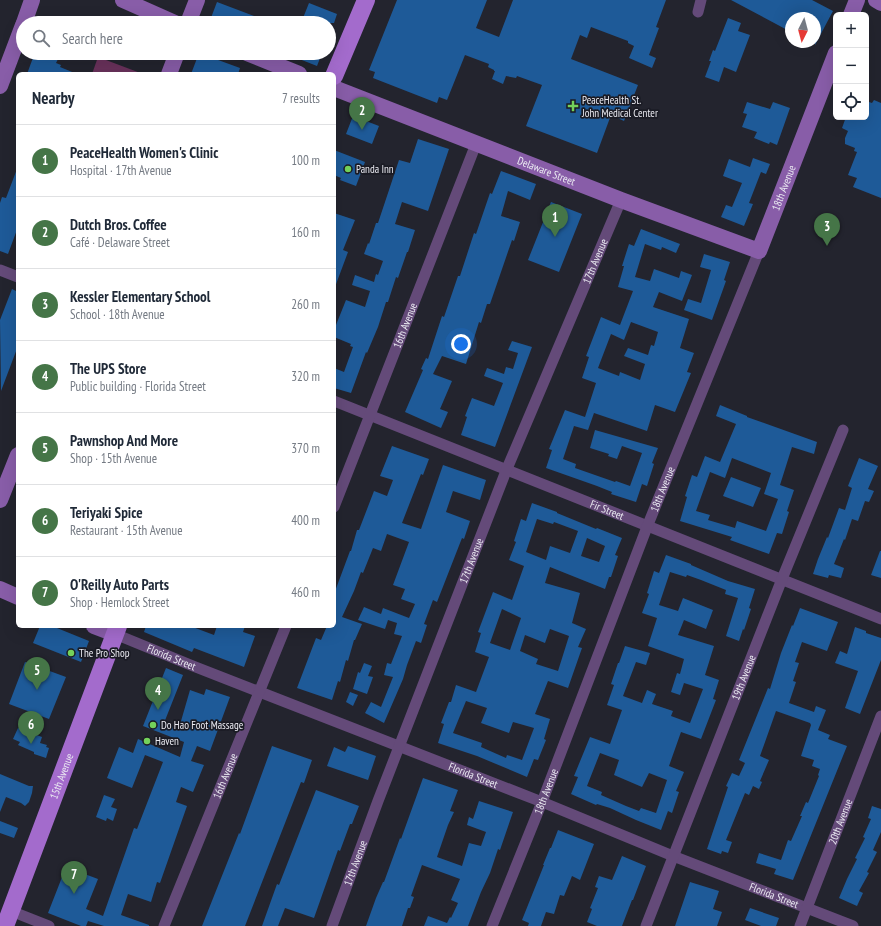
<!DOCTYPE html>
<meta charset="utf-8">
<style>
body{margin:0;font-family:"PT Sans Narrow",sans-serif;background:#f2f2f3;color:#1f2937}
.controls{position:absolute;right:12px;top:12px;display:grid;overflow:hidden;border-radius:6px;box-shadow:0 4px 16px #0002}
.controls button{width:36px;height:36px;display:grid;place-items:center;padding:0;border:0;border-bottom:1px solid #e0e1e3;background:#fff;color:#1f2937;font:20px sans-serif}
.compass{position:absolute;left:785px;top:12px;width:36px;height:36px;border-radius:50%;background:#fff;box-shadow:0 4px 16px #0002;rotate:186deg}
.you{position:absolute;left:461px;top:344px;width:14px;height:14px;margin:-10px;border:3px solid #fff;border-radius:50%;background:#1a73e8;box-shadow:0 0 0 6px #1a73e833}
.badge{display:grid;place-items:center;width:26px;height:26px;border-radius:50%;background:#457547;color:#fff;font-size:13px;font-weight:700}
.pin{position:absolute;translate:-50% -33px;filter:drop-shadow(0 1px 2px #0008)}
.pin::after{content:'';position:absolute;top:21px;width:14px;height:12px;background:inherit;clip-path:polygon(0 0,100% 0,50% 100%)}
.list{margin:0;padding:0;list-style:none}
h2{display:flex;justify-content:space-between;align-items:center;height:52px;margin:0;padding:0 16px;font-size:17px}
h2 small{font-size:13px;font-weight:400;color:#747a83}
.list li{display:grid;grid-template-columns:26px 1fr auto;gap:12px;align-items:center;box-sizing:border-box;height:72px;padding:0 16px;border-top:1px solid #e0e1e3}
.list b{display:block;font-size:15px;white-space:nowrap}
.list p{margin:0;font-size:13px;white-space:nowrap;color:#747a83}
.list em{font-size:13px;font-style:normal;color:#747a83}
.icon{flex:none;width:22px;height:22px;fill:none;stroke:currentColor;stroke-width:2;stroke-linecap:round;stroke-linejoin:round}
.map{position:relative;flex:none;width:881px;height:926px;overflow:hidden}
.search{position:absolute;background:#fff;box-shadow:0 4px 16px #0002;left:16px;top:16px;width:320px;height:44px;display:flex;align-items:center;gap:10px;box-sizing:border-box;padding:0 14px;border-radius:22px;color:#747a83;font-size:15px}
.panel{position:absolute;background:#fff;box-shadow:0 4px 16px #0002;left:16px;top:72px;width:320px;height:556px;border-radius:6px}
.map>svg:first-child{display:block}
.green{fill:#6a325c}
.building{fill:#1e5a98;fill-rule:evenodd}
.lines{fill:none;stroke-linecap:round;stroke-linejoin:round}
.street{stroke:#644a79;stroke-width:11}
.secondary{stroke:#885da8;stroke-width:16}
.primary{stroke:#a36bcc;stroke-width:18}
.poi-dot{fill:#74d25b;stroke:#1a1b24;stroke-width:1.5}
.labels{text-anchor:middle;stroke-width:3.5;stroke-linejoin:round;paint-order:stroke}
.poi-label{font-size:11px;fill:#ebebf2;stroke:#1a1b24;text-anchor:start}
.street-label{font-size:11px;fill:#ebebf2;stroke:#1a1b24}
</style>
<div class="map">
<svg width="881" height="926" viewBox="0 0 881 926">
<rect width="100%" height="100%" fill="#23242e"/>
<path class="green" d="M98 57 143 74H92Z"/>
<path class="building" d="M397 0H487L476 28 499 37 513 0H666L656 27 659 28 649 55 656 58 652 68 629 58 634 46 628 43V41L591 27 587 38 580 35 571 59 638 85 624 121 611 115 597 153 526 126 542 85 517 76 516 78 506 76 503 84 492 79 495 71H494V70L488 67 489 64 465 55 447 100 439 97 437 103 373 78 375 72 369 70Z
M731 0H812L833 11 815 45V18H791V32Z
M217 2 270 22V23H209Z
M309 3 337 14 334 23H301Z
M728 18 741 23 738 31 750 35 736 72 724 67 719 82 705 77 711 61H709L713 50 715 51Z
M45 53H49L59 57 56 63 61 65 60 67 77 74H27L34 55 43 58Z
M199 53 240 68 238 74H191Z
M284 53H322L317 66Z
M874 100 881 103V198L853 187 857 178 848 175 857 152 854 151 855 148 845 144V138L848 131 842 128 846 117H866V101L872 103Z
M747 102 770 109 773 102 790 108 777 145 770 142 769 144 754 138 757 132 742 127 747 114 743 113Z
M353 116 379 126 372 144 346 134Z
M418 139 449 149 428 211 402 202 395 224 415 230 408 252H407L398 278 396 277 388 302H386L378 327 367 353 366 352 351 393 334 388V368L344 372 353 347 350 346 351 344 334 337V330L346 300 365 307 370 291 352 285 355 275 374 282 376 274 378 275 383 261 364 254 368 243 369 244 376 223H378L399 160 410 163Z
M334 150 365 162 356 186 340 180 341 178 334 175Z
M753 158 770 164 766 174 761 172 749 203 753 204 744 226 721 217 726 205 732 207 742 183 723 176 729 159 750 167Z
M17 169 18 227 8 254 0 251V203L2 197 6 198Z
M501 171 536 184 530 200 508 191 501 216 520 222 514 241 512 240 490 304H487L481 323 479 322 466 364 442 356 433 374 452 381 440 409 448 412 441 428 405 412 423 370 421 369 426 358 428 359 442 316 444 317 458 276H460L474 233 476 234 490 193 492 194Z
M551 202 582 214 559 272 528 260Z
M334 213 355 220 343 250 348 252 335 287Z
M641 229 680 244 676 253 662 247 661 250 645 244 635 277 650 281 654 269 679 278 681 271 692 275 682 301 659 292 653 307 689 319 680 348 694 353 687 372 691 373 675 412 655 405 647 431 594 413 588 430 574 426 563 459 576 464 575 468 615 482 616 481 630 486 642 453 622 446 617 459 608 456 609 454 590 448 595 430 658 448 652 463 654 464 647 486 642 484 636 502 611 494 612 492 597 486 546 468 552 450 549 449 565 410 585 417 596 383 582 378 589 357 586 356 601 317 620 325 633 291 618 287 624 266H622L629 244 634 246ZM631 322 658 332 654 346 651 345 648 355 628 348 624 356 645 364 640 380 620 372 619 376 598 368 611 334 624 340Z
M704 254 730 262 724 280 726 281 712 320 684 310 688 299 701 303 711 270 700 267Z
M12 289 18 292V346L1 391 0 320Z
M512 341 532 347 495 447 461 435 467 417 465 416 472 398 494 406 503 383 484 376 487 368 504 374 506 367 513 369 518 353 508 350Z
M720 405 747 416V417L817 442 814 454 792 447 780 485 794 490 787 511 789 512 782 534 777 533 769 554 730 540 732 537 680 521 687 497 685 496 692 475 697 477 705 456 720 462 736 424 716 416ZM732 458 771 473 764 494 778 499 766 531 737 521 735 528 708 520 710 515 696 511 710 472 725 478Z
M392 446 429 459 423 475 421 474 402 523 421 529 443 465 486 480 480 500 453 491 446 512 470 521 464 539 462 538 437 602 433 600 424 624 427 625 421 643 416 641 407 665 403 679 384 723 365 713 371 702 381 707 393 677 384 675 387 663 391 664 402 636 394 634 397 623 388 620 385 629 358 620 364 607 381 614 383 608 409 618 415 604 401 599 405 589 393 585 409 542 387 534 381 551 373 548 363 573 361 572 354 591 342 617 362 624 355 640H354L348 661 346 660 340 682 338 681 332 700 297 688 316 638 321 640 327 626H334V594L350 551H351L357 530H359L374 491 387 496 393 480 380 476Z
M859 458 878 466 868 489 874 491 869 502 865 501 858 521 852 519 845 540 844 539 834 564 844 568 841 578 829 575 828 578 813 574 818 559 827 537 828 538 839 508 845 510 852 488 848 486Z
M731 477 761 488 753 507 723 496Z
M532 503 557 512V513L596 529 597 528 622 538 615 555 618 556 611 577H609L605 589 550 567 545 583 580 593 572 623 586 629 578 647 582 648 568 688 548 681 535 714 550 719 544 739 546 740 538 760 534 759 527 777 477 756 438 743 444 724 441 723 449 702H451L456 685 476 692 489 657 475 652 481 633 478 632 493 592 512 600 524 566 509 560 516 542 514 541 521 519 526 521ZM537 519 553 524 554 522 578 531 570 553 550 546 546 560 526 552ZM587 538 605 546 599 562 581 556ZM502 609 521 618 510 650 490 643ZM550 629 569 636 558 671 536 664 538 659 520 651 525 635 545 643ZM466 701 487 708 481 723 509 733 513 722 534 728 522 760 507 755 506 758 481 747 482 743 453 733Z
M880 551H881V578L871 575Z
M666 555 691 564V565L728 581 755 589 749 608 751 609 744 630 743 629 739 641 726 636 738 598 725 594 726 590 701 580 687 575 686 577 670 572 659 605 678 611 683 598 713 610 706 629 684 620 678 635 714 646 705 675 719 680 713 699 716 700 701 739 681 732 669 766 684 772 676 791 679 792 672 813 668 811 661 830 636 820 610 808 597 804 596 805 571 794 578 777 574 776 590 737 610 744 622 710 607 705 614 685 611 684 618 663H619L625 646 650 653 646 665 636 662 623 696 642 703 647 690 656 694 652 704 673 711 671 716 690 723 703 689 684 683 680 695 671 692 677 673 680 674 684 659 648 646 657 618 642 613 649 594 647 593 654 571 659 573ZM600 753 619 760 614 775 642 787 649 773 667 780 656 813 641 808 639 811 626 806 601 795 602 792 587 786Z
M800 608 838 622 827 651 802 642 795 662 799 663 793 681 796 682 789 703 814 712 816 706 826 710 818 730 830 735 828 739 847 746 793 880 774 874 776 869 756 863 759 853 781 860 788 840 791 841 802 816H800L806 802 808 803 819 776 818 775 820 769 812 766 814 760 801 756 811 725 810 723 776 711 760 756 769 760 760 781 762 782 759 789 753 786 749 795 745 793 726 840 732 842 728 853 722 851 721 854 707 849 728 787 726 786 732 773 739 776 745 763 739 760 768 688 770 689 781 653 792 625 793 626Z
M40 626H52L89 641 81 662 33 643Z
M146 626H190L214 635 217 626H245L243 632 255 636 244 667 194 648 192 652 144 632Z
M855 627 866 631V633L881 638V660L860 714 845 708 858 671 835 663 840 651 847 654Z
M25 662 66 677 49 719 9 704Z
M364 663 372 666 368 676 373 677 367 694 353 689 358 672 360 673Z
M166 668 183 675 164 723 179 728 190 690 204 695 206 689 230 697 210 751 197 746 191 761 204 765 193 792 181 787 176 802 187 806 160 883 157 882 151 902 128 894 121 915 149 925V926H104L88 921 86 926H81L48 913 66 867 98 879 86 909 103 916 134 828 137 829 163 762 145 755 132 788 107 778 119 747 133 753 138 739 180 757 184 742 143 726Z
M350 692 358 695 353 706 346 702Z
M18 728 42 737 40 743 47 745 46 747 49 748 46 758 34 754V752L18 745 20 742 13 739Z
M272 746 312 760 304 783 301 782 245 926H202L239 833 240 834Z
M348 746 376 756 368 780 327 766 334 747 345 752Z
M0 774 29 786H33L32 793 29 802 25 806 21 803 6 797 0 812Z
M423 778 458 790 450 811 454 812 448 825 437 857 462 866 469 843 481 846 486 832 467 825 469 817 473 819 479 801 513 812 500 850 498 849 490 873 481 892 468 926H424L428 916 447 923 450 917 451 918 458 903 451 900 460 879 422 865 411 896 414 897 410 908H408L402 926H366L376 898 383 882H384L400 838 401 839Z
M316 790 359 806 352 824H350L340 851 338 850 314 918 285 908 278 926H262L277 884 279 885Z
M104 795 115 799 111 807 117 809 113 821 107 818 106 821 96 817Z
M872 806 881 809V832L873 850 877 852 867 872 869 873 859 891 863 893 857 906 839 898 847 879 857 859 855 858 865 838 863 837 871 819 868 818Z
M0 821 18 828 14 838 0 833Z
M558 830 594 844 580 880 572 876 564 896 560 895 554 914 546 912 541 926H528L529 923 522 920 544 865H543L550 848H551Z
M622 856 646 866 633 900H632L622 926H597L587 922 592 909 590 908 598 888 595 887 599 876 612 880Z
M690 882 719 891 713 909 722 912 717 926H675Z
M750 908 779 918 776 926H761L745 920Z"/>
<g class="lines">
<g class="street">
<path d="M698 12 701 0"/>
<path d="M0 270 18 277"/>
<path id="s1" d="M334 401 881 619"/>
<path id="s2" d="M334 507 476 144"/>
<path id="s3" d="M115 634 193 666 542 802 673 856 853 926"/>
<path d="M11 911 49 926"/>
<path id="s4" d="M164 926 286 626"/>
<path id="s5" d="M332 926 378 801 506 471 621 200"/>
<path id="s6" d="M492 926 542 802 647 527 759 251"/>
<path id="s7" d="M646 926 782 579 843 430"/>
<path id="s8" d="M800 926 881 716"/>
</g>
<g class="secondary">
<path d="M123 0 175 23"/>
<path d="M876 0 881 3"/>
<path d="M851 15 857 0"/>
<path d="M24 23 32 0"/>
<path d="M188 23 197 0"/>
<path d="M247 53 299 74"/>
<path d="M169 74 177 53"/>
<path d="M0 86 23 25"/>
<path id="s9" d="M334 88 621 200 759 251 836 53"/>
<path d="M0 500 18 455"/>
<path d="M0 589 18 597"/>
<path d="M94 626 115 634"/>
</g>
<g class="primary">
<path d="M334 76 366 0"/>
<path id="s10" d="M5 926 118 626"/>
</g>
</g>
<g class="poi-dot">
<path d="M571 100h4v4h4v4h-4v4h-4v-4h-4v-4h4z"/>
<circle cx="348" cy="169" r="4"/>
<circle cx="71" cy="653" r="4"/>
<circle cx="153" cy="725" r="4"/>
<circle cx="147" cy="741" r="4"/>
</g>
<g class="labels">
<g class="poi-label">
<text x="582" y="104">PeaceHealth St.<tspan x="582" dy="13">John Medical Center</tspan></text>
<text x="356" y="173">Panda Inn</text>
<text x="79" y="657">The Pro Shop</text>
<text x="161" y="729">Do Hao Foot Massage</text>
<text x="155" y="745">Haven</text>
</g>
<g class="street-label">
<text dy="4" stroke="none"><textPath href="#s9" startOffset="228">Delaware Street</textPath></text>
<text dy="4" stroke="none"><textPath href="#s9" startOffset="523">18th Avenue</textPath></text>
<text dy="4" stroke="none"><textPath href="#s5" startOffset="715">17th Avenue</textPath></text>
<text dy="4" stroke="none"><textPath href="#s2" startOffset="195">16th Avenue</textPath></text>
<text dy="4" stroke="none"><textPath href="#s6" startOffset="469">18th Avenue</textPath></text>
<text dy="4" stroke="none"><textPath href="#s1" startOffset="294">Fir Street</textPath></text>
<text dy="4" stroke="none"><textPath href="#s5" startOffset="391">17th Avenue</textPath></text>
<text dy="4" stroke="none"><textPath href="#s3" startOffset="61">Florida Street</textPath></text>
<text dy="4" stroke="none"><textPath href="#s7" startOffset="267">19th Avenue</textPath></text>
<text dy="4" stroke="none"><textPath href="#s3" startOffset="385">Florida Street</textPath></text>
<text dy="4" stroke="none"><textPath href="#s10" startOffset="160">15th Avenue</textPath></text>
<text dy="4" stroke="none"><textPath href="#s4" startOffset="162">16th Avenue</textPath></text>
<text dy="4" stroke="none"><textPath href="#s6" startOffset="145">18th Avenue</textPath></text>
<text dy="4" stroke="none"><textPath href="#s8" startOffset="112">20th Avenue</textPath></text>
<text dy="4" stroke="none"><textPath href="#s5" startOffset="67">17th Avenue</textPath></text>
<text dy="4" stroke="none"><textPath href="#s3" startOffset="709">Florida Street</textPath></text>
</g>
</g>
</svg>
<div class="controls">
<button>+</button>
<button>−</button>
<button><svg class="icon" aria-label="locate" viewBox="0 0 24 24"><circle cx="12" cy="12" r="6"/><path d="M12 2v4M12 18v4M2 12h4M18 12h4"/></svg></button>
</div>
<svg class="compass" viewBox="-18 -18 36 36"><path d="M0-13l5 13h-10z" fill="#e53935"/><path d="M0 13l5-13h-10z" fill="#747a83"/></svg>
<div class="you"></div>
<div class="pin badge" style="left:555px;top:237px">1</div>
<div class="pin badge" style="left:362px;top:130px">2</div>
<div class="pin badge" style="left:827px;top:246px">3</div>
<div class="pin badge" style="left:158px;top:710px">4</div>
<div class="pin badge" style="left:37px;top:690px">5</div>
<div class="pin badge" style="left:31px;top:744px">6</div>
<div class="pin badge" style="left:74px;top:894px">7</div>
<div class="search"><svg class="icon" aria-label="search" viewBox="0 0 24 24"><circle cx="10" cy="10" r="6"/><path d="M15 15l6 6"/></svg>Search here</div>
<section class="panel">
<h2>Nearby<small>7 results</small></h2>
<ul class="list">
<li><span class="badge">1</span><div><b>PeaceHealth Women's Clinic</b><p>Hospital · 17th Avenue</p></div><em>100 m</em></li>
<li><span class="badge">2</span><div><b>Dutch Bros. Coffee</b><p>Café · Delaware Street</p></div><em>160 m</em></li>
<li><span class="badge">3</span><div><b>Kessler Elementary School</b><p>School · 18th Avenue</p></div><em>260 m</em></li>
<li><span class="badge">4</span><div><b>The UPS Store</b><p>Public building · Florida Street</p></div><em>320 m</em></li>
<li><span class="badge">5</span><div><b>Pawnshop And More</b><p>Shop · 15th Avenue</p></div><em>370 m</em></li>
<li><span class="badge">6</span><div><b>Teriyaki Spice</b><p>Restaurant · 15th Avenue</p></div><em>400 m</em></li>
<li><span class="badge">7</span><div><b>O'Reilly Auto Parts</b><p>Shop · Hemlock Street</p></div><em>460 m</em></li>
</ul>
</section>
</div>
